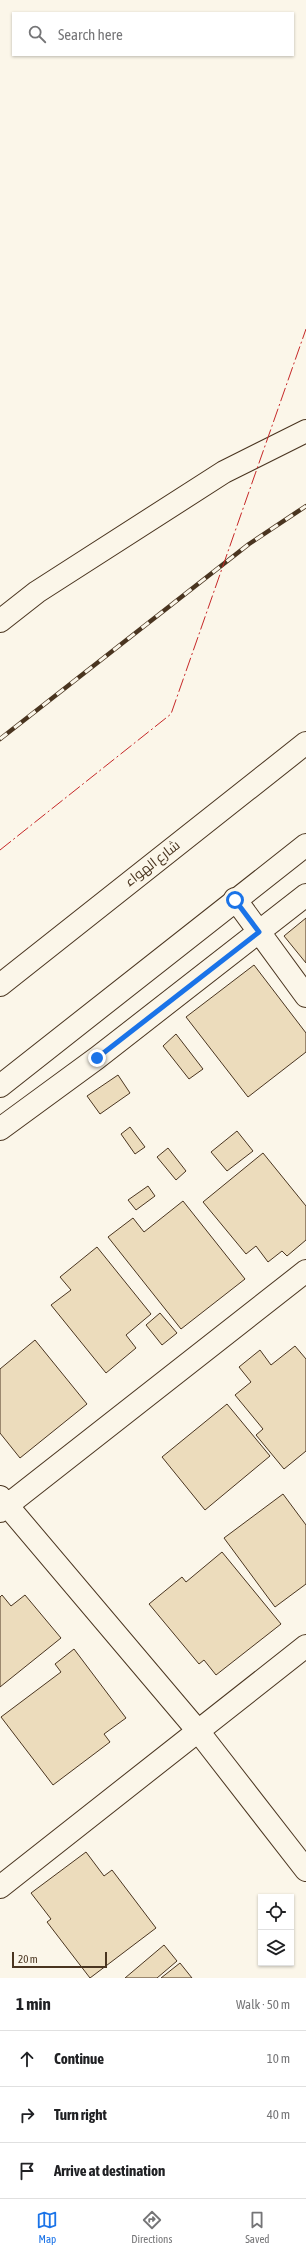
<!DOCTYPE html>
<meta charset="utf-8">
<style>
body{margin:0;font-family:"Asap Condensed",Cairo,sans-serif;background:#f6f6f6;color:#202124}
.controls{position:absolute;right:12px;bottom:12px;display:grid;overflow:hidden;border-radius:0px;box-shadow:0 1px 3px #0004}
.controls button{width:36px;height:36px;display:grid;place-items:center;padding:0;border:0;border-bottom:1px solid #e0e0e0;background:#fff;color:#202124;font:20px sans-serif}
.scale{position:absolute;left:12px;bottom:10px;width:95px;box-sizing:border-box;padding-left:4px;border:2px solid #4a3520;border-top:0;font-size:11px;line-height:14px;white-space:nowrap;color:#4a3520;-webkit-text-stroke:3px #fbf6e9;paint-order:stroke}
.stop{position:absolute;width:12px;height:12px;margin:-9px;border:3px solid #1a73e8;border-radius:50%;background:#fff}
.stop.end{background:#1a73e8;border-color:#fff;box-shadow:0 1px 4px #0008}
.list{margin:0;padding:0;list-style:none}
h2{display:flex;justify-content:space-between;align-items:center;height:52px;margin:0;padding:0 16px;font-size:17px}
h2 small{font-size:13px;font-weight:400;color:#757577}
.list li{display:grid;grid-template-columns:26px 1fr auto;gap:12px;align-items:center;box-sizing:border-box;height:56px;padding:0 16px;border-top:1px solid #e0e0e0}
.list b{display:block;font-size:15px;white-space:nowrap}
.list em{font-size:13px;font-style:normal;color:#757577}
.icon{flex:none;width:22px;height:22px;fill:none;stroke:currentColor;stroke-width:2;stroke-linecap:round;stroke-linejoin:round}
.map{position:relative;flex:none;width:306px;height:1978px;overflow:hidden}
.search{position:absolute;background:#fff;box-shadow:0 1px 3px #0004;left:12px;right:12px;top:12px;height:44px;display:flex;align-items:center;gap:10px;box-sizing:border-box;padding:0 14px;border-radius:0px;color:#757577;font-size:15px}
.sheet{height:220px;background:#fff}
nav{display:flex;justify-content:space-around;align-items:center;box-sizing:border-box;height:56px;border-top:1px solid #e0e0e0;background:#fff;font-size:11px;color:#757577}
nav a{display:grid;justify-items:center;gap:2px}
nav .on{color:#1a73e8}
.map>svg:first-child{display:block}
.building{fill:#ecdcbc;stroke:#4a3520}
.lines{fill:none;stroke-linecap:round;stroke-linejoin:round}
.minor-casing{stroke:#4a3520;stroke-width:24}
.major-casing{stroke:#4a3520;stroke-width:24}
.minor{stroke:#fbf6e9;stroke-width:22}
.major{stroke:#fbf6e9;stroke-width:22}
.rail-casing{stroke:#4a3520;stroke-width:4.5}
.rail{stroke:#fbf6e9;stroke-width:3;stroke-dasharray:9;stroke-linecap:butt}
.power{stroke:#c62828;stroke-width:1;stroke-dasharray:14 3 2 3;stroke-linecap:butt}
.route{stroke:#1a73e8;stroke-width:5}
.labels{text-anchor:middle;stroke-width:3;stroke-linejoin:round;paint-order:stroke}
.street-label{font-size:14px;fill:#4a3520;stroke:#fbf6e9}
</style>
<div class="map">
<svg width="306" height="1978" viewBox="0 0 306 1978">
<rect width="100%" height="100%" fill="#fbf6e9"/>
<path class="building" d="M306 918V963L284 936Z
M254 965 306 1033V1052L248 1097 186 1017Z
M176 1034 203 1069 189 1079 163 1046Z
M118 1075 130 1093 100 1114 87 1096Z
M130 1127 145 1147 135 1154 121 1134Z
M237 1131 253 1151 227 1171 211 1152Z
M168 1148 186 1171 176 1180 157 1157Z
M263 1153 306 1206V1240L287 1256 282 1251 268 1262 256 1246 246 1254 203 1202Z
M148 1186 155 1196 136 1210 128 1200Z
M183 1201 245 1279 181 1329 108 1237 133 1218 144 1232Z
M97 1247 151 1314 126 1335 136 1348 106 1373 51 1305 71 1290 60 1277Z
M160 1313 177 1333 162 1345 146 1325Z
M35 1340 87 1404 20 1458 0 1433V1369Z
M295 1346 306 1359V1451L284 1469 256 1435 263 1429 235 1395 251 1382 239 1367 260 1350 271 1365Z
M227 1404 270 1456 205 1510 162 1457Z
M283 1494 306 1525V1584L275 1607 224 1538Z
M222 1552 281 1624 216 1675 204 1660 199 1664 149 1604 182 1577 186 1582Z
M2 1595 11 1606 25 1595 61 1638 0 1687V1597Z
M74 1649 126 1718 104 1734 110 1742 53 1785 1 1717 61 1672 55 1664Z
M86 1852 104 1876 112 1870 156 1928 90 1978 47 1922 51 1919 31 1893Z
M164 1945 177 1961 157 1978H125Z
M180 1963 192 1978H161Z"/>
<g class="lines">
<defs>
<path id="minor" d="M0 621 37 592 224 472 306 431
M235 899 306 996
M0 1129 97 1058 306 895
M0 1497 198 1731 306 1870
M0 1511 306 1271
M0 1887 306 1646"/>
<path id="major" d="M0 985 306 743
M0 1086 306 845"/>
</defs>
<use href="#minor" class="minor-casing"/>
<use href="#major" class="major-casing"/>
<use href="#minor" class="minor"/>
<use href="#major" class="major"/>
<defs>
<path id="rail" d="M0 739 249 544 306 506"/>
</defs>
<use href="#rail" class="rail-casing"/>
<use href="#rail" class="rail"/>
<path class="power" d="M0 850 171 714 306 329"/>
</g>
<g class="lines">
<path class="route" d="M97 1058 259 932 235 900"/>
</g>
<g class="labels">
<g class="street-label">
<text transform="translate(152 863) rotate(-38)" y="5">شارع الهواء</text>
</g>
</g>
</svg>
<div class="controls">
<button><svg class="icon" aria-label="locate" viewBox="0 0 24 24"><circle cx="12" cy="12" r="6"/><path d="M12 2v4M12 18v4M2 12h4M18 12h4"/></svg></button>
<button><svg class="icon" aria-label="layers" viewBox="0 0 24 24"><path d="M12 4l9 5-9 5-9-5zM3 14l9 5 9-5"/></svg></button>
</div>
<div class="scale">20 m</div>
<div class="stop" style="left:235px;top:900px"></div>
<div class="stop end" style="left:97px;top:1058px"></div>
<div class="search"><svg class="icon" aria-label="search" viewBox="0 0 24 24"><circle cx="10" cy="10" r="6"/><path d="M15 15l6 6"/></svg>Search here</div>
</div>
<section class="sheet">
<h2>1 min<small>Walk · 50 m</small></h2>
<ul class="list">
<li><svg class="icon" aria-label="ahead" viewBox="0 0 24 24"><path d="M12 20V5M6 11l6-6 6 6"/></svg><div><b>Continue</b></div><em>10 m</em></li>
<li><svg class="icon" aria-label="right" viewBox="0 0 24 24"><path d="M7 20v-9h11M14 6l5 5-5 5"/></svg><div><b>Turn right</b></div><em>40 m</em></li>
<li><svg class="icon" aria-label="arrive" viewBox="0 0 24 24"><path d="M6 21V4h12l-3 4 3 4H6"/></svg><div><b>Arrive at destination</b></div></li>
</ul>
</section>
<nav>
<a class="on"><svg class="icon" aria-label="map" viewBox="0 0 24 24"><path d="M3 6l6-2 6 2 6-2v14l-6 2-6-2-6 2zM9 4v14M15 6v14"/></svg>Map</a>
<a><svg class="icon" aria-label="directions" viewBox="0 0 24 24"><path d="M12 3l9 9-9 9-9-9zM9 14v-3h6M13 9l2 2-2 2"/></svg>Directions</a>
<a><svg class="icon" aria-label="saved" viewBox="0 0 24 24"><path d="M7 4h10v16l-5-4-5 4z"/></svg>Saved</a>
</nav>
